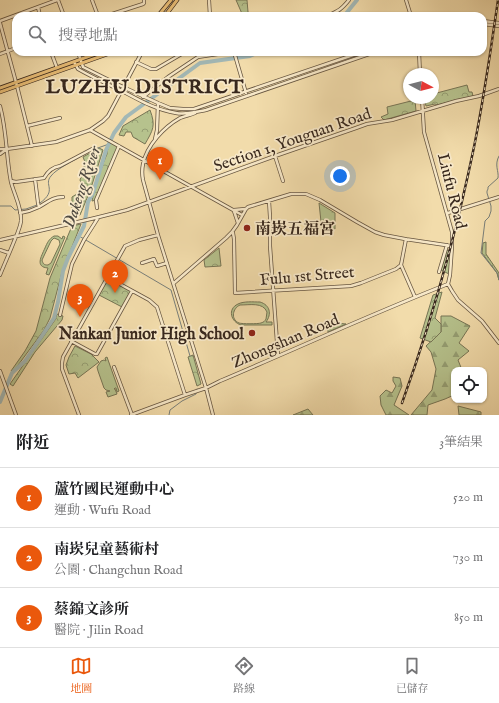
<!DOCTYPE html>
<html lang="zh-TW">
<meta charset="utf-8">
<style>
body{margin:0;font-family:"IM FELL English","Noto Serif TC",serif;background:#f6f6f6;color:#202124}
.controls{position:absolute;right:12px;bottom:12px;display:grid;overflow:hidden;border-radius:8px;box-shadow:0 1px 3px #0004}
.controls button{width:36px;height:36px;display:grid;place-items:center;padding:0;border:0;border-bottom:1px solid #e0e0e0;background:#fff;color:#202124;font:20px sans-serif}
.compass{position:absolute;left:403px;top:68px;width:36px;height:36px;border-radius:50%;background:#fff;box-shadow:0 1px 3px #0004;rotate:97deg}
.you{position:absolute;left:340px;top:176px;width:14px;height:14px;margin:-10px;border:3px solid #fff;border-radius:50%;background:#1a73e8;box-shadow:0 0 0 6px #1a73e833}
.badge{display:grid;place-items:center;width:26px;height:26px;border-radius:50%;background:#ea580c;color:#fff;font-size:13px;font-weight:700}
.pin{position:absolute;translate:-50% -33px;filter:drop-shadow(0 1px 2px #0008)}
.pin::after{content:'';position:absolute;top:21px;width:14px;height:12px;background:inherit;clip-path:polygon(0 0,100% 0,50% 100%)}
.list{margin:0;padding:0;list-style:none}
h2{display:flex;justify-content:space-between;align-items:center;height:52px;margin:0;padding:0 16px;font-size:17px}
h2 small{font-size:13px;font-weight:400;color:#757577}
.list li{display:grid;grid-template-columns:26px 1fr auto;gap:12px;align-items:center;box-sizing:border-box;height:60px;padding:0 16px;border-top:1px solid #e0e0e0}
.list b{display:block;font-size:15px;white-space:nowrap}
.list p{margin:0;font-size:13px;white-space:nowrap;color:#757577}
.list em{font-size:13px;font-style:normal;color:#757577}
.icon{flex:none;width:22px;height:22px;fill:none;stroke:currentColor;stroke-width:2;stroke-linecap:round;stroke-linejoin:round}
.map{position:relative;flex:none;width:499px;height:415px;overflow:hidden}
.search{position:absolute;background:#fff;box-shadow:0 1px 3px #0004;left:12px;right:12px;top:12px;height:44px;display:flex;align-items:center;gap:10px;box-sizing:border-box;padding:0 14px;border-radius:12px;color:#757577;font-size:15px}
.sheet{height:232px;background:#fff}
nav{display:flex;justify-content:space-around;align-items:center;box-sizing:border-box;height:56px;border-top:1px solid #e0e0e0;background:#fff;font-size:11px;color:#757577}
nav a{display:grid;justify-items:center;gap:2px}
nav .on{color:#ea580c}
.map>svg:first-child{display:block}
.forest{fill:url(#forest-firs);stroke:#777555}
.park{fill:url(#park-crowns);stroke:#777555}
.pitch{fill:#b6c28d;stroke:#777555;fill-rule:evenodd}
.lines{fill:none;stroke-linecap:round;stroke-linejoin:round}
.stream{stroke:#787e79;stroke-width:1}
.river{stroke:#a2b8b6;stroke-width:4}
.minor-casing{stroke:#665540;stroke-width:4}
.major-casing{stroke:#38281d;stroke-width:4.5}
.minor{stroke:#f7e8c8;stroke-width:2.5}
.major{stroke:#e9be76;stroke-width:3}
.rail-casing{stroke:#38281d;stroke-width:2.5}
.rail{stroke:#f7e8c8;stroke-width:1;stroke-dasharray:3;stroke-linecap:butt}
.poi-dot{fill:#8f2418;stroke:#f7e8c8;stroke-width:1.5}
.labels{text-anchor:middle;stroke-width:3.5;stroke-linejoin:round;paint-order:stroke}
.street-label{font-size:16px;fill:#38281d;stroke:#f7e8c8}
.poi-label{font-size:16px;font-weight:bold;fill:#38281d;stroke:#f7e8c8;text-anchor:start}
.water-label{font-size:17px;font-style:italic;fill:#524c43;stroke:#f7e8c8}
.district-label{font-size:20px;font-weight:bold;letter-spacing:1px;fill:#38281d;stroke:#f7e8c8}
</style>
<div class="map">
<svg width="499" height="415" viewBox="0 0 499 415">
<defs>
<pattern id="forest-firs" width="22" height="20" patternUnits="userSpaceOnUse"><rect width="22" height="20" fill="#b6c28d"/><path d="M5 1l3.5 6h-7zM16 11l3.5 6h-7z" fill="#959e73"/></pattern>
<pattern id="park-crowns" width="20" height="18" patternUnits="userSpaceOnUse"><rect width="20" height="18" fill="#b6c28d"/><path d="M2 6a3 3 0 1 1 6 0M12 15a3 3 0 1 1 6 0" fill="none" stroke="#959e73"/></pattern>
</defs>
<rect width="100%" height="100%" fill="#f2dcab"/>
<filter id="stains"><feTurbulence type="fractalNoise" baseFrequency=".005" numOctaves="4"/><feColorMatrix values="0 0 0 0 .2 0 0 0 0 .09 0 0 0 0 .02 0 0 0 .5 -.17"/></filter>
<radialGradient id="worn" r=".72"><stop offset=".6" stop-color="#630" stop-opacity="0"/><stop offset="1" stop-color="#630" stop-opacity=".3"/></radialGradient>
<path class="forest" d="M441 316H451L470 326 459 343 469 351 458 360 462 370H454V395L445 399 428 405 427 415H411L432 390 436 369 431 352 426 346 441 332Z
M393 377 400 378 402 386 394 405 409 415H386L381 405 380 396 386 390 392 393 396 386 393 381Z
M458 406 481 412V415H459Z
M308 409 313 415H293Z"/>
<path class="park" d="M236 0H247L248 12 253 16H243Z
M467 85 469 92H472L473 96 437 105 435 104 426 106 424 98H433V94Z
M415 100 416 111 384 120 381 117 388 114 387 107Z
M150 110C156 126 153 130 145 144L133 137 131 132H126L124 136 119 135 123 126Z
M110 141 119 146 96 200 92 201 97 178 107 154V149Z
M99 148 103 150 90 191 80 215 72 214V197L80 192 82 188V186L80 180 83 172 85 162 83 157Z
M319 203 335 213V229L322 231Z
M81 224 62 272 50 318 44 330 13 372 11 371 25 351 36 331 50 278 72 226Z
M486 242V254L499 273V280L497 273 482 253 483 243Z
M219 248 221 266 205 267 204 260Z
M447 250 451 252 449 274 441 270Z
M108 279 131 291 122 307 99 295Z
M442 292 435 318 441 324V332L431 342 420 338 433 295Z
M57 314 63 316 62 320 35 352 13 386 10 384 55 320Z
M327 322 346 324 328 332Z
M75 346 91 354 99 362 78 378 75 373 69 374 66 365 69 357Z
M193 355 201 384 197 386 188 357Z"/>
<path class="pitch" d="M54 236H58L62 239 63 236 65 237 49 275 46 274 48 268C35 267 41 257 45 248 47 243 49 239 54 236ZM54 238 59 240 60 244 51 263 48 265C44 265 43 264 42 260L51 241Z
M260 302C270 305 272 314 266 322H272V325H241C231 322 227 309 238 304 244 301 253 302 260 302ZM240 305C250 305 263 302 267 312L266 319C265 321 264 322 261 323 258 324 242 324 239 323 230 319 233 308 240 305Z
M107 357 119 391 117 392 116 388H115L114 389H115L117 394 108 397 106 392 110 391 106 390 104 388 98 371 97 367 101 361 104 360 106 361 105 358Z"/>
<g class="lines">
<path class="stream" d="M95 149 109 144
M499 156C494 165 499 171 498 178 495 181 491 184 488 187V189L487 191V193L491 206V211L489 217 485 221 481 253 497 273 499 280
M40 203C58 190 43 185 51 176 56 169 75 160 83 155
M0 206H11L15 210 26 209 37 205
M79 236 171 290 190 356
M169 415 170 410 182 401 196 394 197 389"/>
<path class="river" d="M344 16 357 0
M0 402 12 373 25 361 54 318 58 302 63 271 68 258 84 226 88 202 93 193 106 150 114 133 126 117 200 63 250 56 259 52"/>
<defs>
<path id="minor" d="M58 0 64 16
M92 0 98 16
M209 0 210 16
M406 0 411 16
M38 7 40 16
M106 16 143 4 144 3V0
M327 16C338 11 341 10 349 0
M0 21 57 0
M483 21 499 23
M0 23 17 86 32 146
M483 24 499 26
M51 52 57 68
M78 52 83 67 123 87 158 103 170 108 183 109H194L362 52
M234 52 246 93
M419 52 420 74
M0 54 16 48
M74 62 78 69C92 77 107 84 122 91 139 100 156 110 176 113 186 115 196 112 206 110L375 52
M136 62 151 69H156L185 52
M143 97 168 77 198 57 231 52
M422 98 424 132 452 232V246L450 275 448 284 452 291 458 300 482 321 499 343
M0 106C7 131 6 157 11 182 14 194 22 208 21 221 20 229 16 236 13 244 9 254 4 265 0 275
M195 113C190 115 185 116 180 118 164 127 147 145 143 164 142 169 142 175 143 180L158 235 206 388 213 415
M27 126 60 118
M90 130 242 215
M155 139 157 130 158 103
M0 149H6
M0 154 7 149 56 142 90 130 103 121 108 116 142 52
M275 156 283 181
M35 179 38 203 39 207
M11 181 16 182 44 178C48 171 53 167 60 166L94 148
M269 201 270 217V246L278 356
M97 208 96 200 119 146
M234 210 245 209
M234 211 238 223
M20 213C27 212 33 210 39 207 48 202 52 197 63 197
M448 213 499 197
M233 233 234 239 235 293 351 286 361 283 396 269 401 265 406 239
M0 240 95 218 127 210 275 156 356 128 367 124 392 120 456 101 479 96 499 89
M0 250 9 253
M142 263 154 259 157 266 167 263
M401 265 415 297
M439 272 447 245
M107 277 149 300 157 307 185 395
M174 283 226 238 232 232 237 225 246 209 248 207 291 194H306L320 200 357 222 375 232 384 235 405 239 452 246
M60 315 72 264 84 240 98 218
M71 341 95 354H97L132 291
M114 367 132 415
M0 371 16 415
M79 415 62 369V363L63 357 125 246 139 240 158 235
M131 415 185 395 206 388 220 381C296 349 371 314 448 284"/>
<path id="major" d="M158 16 171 0
M165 16 177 0
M0 88 101 52
M0 92 113 52"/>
</defs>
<use href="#minor" class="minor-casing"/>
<use href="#major" class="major-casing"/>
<use href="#minor" class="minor"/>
<use href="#major" class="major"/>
<defs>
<path id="rail" d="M402 403C432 320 456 234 474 147 484 98 491 49 498 0"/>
</defs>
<use href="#rail" class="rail-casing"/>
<use href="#rail" class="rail"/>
</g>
<g class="poi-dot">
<circle cx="247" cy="228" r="4"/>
<circle cx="252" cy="333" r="4"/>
</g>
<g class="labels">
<g class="street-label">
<text transform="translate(292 139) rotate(-19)" y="6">Section 1, Youguan Road</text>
<text transform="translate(453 191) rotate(76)" y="6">Liufu Road</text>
<text transform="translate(307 275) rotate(-5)" y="6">Fulu 1st Street</text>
<text transform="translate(285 340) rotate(-23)" y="6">Zhongshan Road</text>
</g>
<g class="poi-label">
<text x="255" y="234">南崁五福宮</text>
<text x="244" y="339" text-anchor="end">Nankan Junior High School</text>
</g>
<g class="water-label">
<text transform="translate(81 187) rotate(-71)" y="6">Dakeng River</text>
</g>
<g class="district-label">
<text x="145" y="93">LUZHU DISTRICT</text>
</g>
</g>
<rect width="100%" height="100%" filter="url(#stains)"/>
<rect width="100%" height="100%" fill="url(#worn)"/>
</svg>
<div class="controls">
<button><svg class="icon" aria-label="locate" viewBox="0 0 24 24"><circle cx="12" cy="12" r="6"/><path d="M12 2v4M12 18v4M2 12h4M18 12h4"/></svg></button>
</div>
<svg class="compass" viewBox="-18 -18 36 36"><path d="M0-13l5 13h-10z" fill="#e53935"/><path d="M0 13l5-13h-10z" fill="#757577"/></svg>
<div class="you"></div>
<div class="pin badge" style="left:160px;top:180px">1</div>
<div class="pin badge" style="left:115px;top:293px">2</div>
<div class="pin badge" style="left:80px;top:317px">3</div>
<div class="search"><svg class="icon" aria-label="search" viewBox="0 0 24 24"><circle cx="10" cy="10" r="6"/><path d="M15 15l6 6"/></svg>搜尋地點</div>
</div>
<section class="sheet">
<h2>附近<small>3筆結果</small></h2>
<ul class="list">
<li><span class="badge">1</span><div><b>蘆竹國民運動中心</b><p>運動 · Wufu Road</p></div><em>520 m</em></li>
<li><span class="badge">2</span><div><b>南崁兒童藝術村</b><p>公園 · Changchun Road</p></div><em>730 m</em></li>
<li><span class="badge">3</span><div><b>蔡錦文診所</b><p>醫院 · Jilin Road</p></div><em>850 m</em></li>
</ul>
</section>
<nav>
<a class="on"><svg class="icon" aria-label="map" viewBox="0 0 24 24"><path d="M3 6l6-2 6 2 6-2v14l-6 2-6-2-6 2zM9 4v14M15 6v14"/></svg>地圖</a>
<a><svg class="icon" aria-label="directions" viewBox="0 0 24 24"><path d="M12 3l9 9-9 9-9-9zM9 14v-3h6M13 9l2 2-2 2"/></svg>路線</a>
<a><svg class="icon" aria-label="saved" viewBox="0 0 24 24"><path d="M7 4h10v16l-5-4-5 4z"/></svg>已儲存</a>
</nav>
